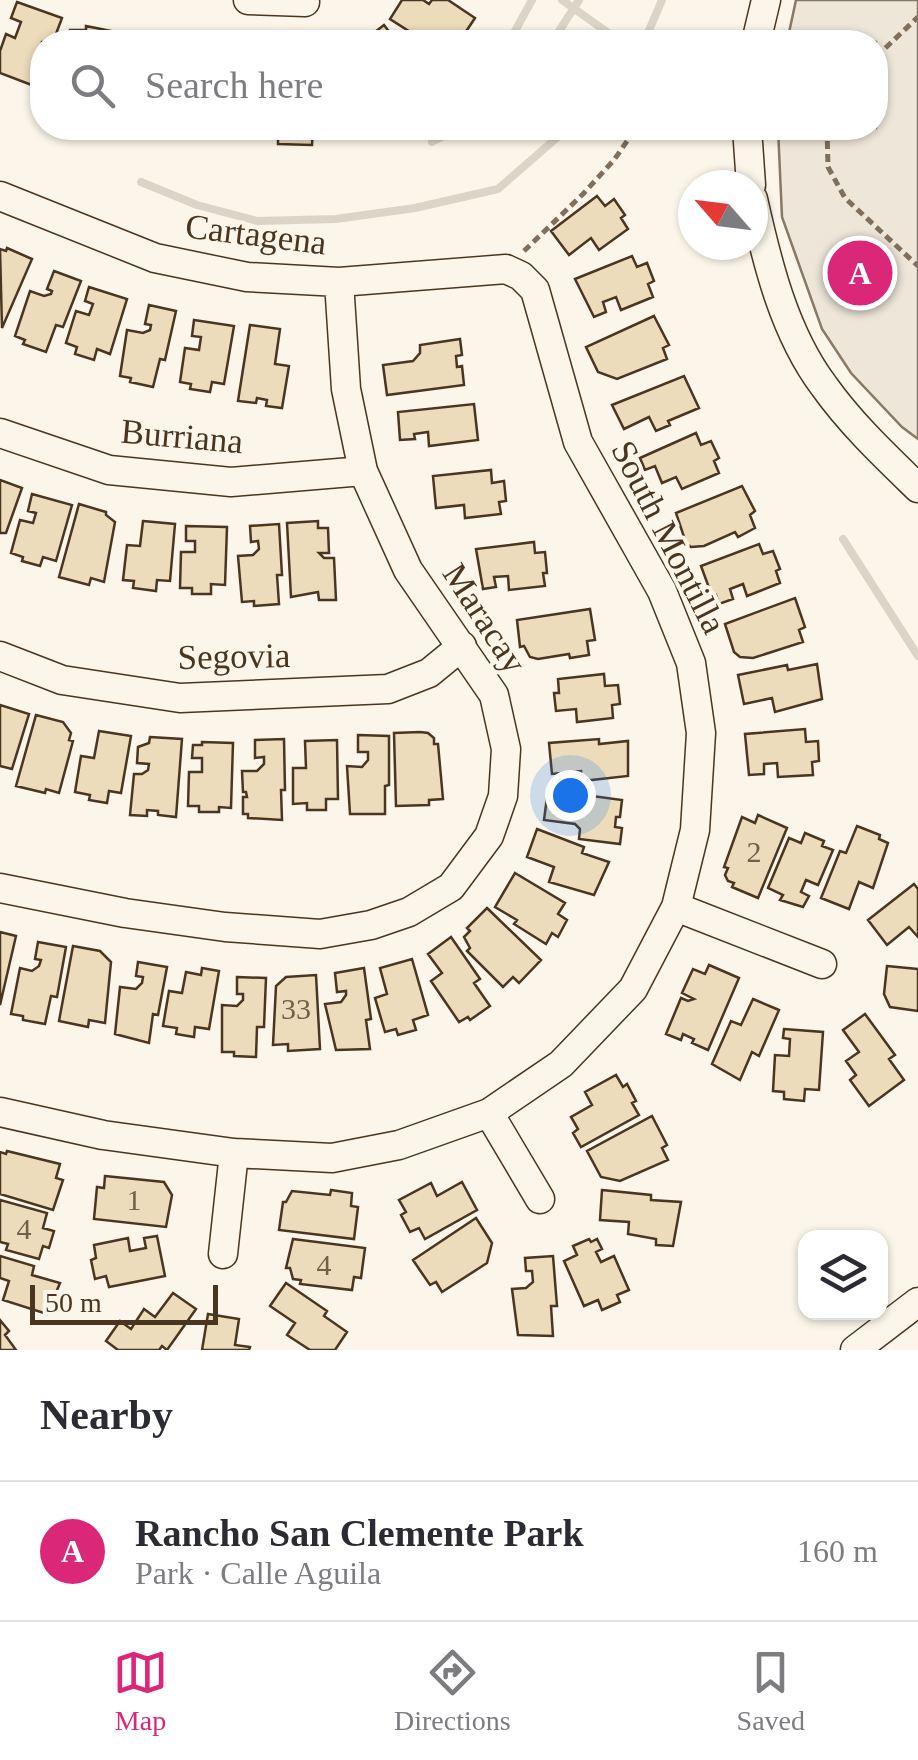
<!DOCTYPE html>
<meta charset="utf-8">
<style>
body{margin:0;font-family:"Times New Roman",serif;background:#f2f2f3;color:#2b2b33}
.controls{position:absolute;right:30px;bottom:30px;display:grid;overflow:hidden;border-radius:20px;box-shadow:0 2px 8px #0004}
.controls button{width:90px;height:90px;display:grid;place-items:center;padding:0;border:0;border-bottom:2px solid #e1e1e2;background:#fff;color:#2b2b33;font:50px sans-serif}
.compass{position:absolute;left:678px;top:170px;width:90px;height:90px;border-radius:50%;background:#fff;box-shadow:0 2px 8px #0004;rotate:298deg}
.scale{position:absolute;left:30px;bottom:25px;width:188px;box-sizing:border-box;padding-left:10px;border:5px solid #4a3520;border-top:0;font-size:28px;line-height:35px;white-space:nowrap;color:#4a3520;-webkit-text-stroke:8px #fbf6e9;paint-order:stroke}
.you{position:absolute;left:570px;top:795px;width:35px;height:35px;margin:-25px;border:8px solid #fff;border-radius:50%;background:#1a73e8;box-shadow:0 0 0 15px #1a73e833}
.badge{display:grid;place-items:center;width:65px;height:65px;border-radius:50%;background:#db2777;color:#fff;font-size:32px;font-weight:700}
.pin{position:absolute;translate:-50% -50%;border:5px solid #fff;box-shadow:0 2px 10px #0006}
.list{margin:0;padding:0;list-style:none}
h2{display:flex;justify-content:space-between;align-items:center;height:130px;margin:0;padding:0 40px;font-size:42px}
h2 small{font-size:32px;font-weight:400;color:#7c7c81}
.list li{display:grid;grid-template-columns:65px 1fr auto;gap:30px;align-items:center;box-sizing:border-box;height:140px;padding:0 40px;border-top:2px solid #e1e1e2}
.list b{display:block;font-size:38px;white-space:nowrap}
.list p{margin:0;font-size:32px;white-space:nowrap;color:#7c7c81}
.list em{font-size:32px;font-style:normal;color:#7c7c81}
.icon{flex:none;width:55px;height:55px;fill:none;stroke:currentColor;stroke-width:2;stroke-linecap:round;stroke-linejoin:round}
.map{position:relative;flex:none;width:918px;height:1350px;overflow:hidden}
.search{position:absolute;background:#fff;box-shadow:0 2px 8px #0004;left:30px;right:30px;top:30px;height:110px;display:flex;align-items:center;gap:25px;box-sizing:border-box;padding:0 35px;border-radius:40px;color:#7c7c81;font-size:38px}
.sheet{height:270px;background:#fff}
nav{display:flex;justify-content:space-around;align-items:center;box-sizing:border-box;height:140px;border-top:2px solid #e1e1e2;background:#fff;font-size:28px;color:#7c7c81}
nav a{display:grid;justify-items:center;gap:5px}
nav .on{color:#db2777}
.map>svg:first-child{display:block}
.green{fill:#ede6d9;stroke:#887966;stroke-width:2.5}
.lines{fill:none;stroke-linecap:round;stroke-linejoin:round}
.stream{stroke:#dcd4c6;stroke-width:8}
.building{fill:#ecdcbc;stroke:#4a3520;stroke-width:2.5}
.minor-casing{stroke:#4a3520;stroke-width:31}
.path{stroke:#7f6f5c;stroke-width:5;stroke-dasharray:8 5;stroke-linecap:butt}
.minor{stroke:#fbf6e9;stroke-width:28}
.labels{text-anchor:middle;stroke-width:8;stroke-linejoin:round;paint-order:stroke}
.number-label{font-size:30px;fill:#725f47}
.street-label{font-size:35px;fill:#4a3520;stroke:#fbf6e9}
</style>
<div class="map">
<svg width="918" height="1350" viewBox="0 0 918 1350">
<rect width="100%" height="100%" fill="#fbf6e9"/>
<path class="green" d="M796 0H918V439L902 427 851 373 822 329 782 217 778 128H876V42H787Z"/>
<g class="lines">
<path class="stream" d="M562 0 621 42
M509 42 532 0
M552 42 579 0
M644 42 662 0
M432 142 459 128
M141 182 197 205 257 221 336 219 415 208 498 189 568 128
M843 539 918 656"/>
</g>
<path class="building" d="M402 0H423L429 4 432 0H448L475 18 459 42H426L390 19Z
M17 2 62 18 53 42H42V72L37 87 0 73V51L6 34 15 38 21 22 11 18Z
M384 25 397 42H362Z
M86 26 111 31 108 42H65L70 30H86Z
M269 128H313L312 145 278 144V137H268Z
M597 196 605 206 614 199 625 215 621 218 628 229 599 250 591 238 569 255 551 231Z
M7 248 32 259 2 328 0 249 6 251Z
M632 256 637 267 647 263 654 281 648 284 653 297 621 310 616 297 603 302 606 312 594 317 575 279Z
M54 271 81 281 63 327 56 325 46 352 23 344 25 340 15 336 30 291 44 296 51 294 52 291 47 289Z
M89 287 127 299 110 354 97 349 94 360 75 354 77 347 66 343 76 311 89 315 93 304 85 301Z
M149 305 176 311 165 360 160 359 153 387 130 382 131 378 120 376 127 330 143 333 150 330 151 325 145 324Z
M654 316 669 345 663 348 667 359 617 379 598 372 586 347Z
M194 320 234 326 224 384 212 382 210 392 190 389 191 384 180 382 185 348 199 350 201 337 192 336Z
M250 325 280 329 275 364 289 366 282 408 266 406 267 400 257 398 256 403 238 401Z
M460 339 462 355 456 356 457 367 462 366 464 385 387 395 383 365 413 361 420 353V345Z
M684 376 699 408 668 421 670 425 656 431 649 417 624 429 612 405Z
M474 404 478 440 429 446 428 432 414 434 415 439 400 440 398 412Z
M696 433 701 445 711 441 719 458 714 461 719 473 682 489 676 477 662 483 655 466 645 470 640 458Z
M491 470 492 483 504 481 506 501 499 502 501 514 465 518 464 505 436 508 433 476Z
M0 480 22 488 6 533H0Z
M742 486 755 511 750 515 755 528 738 537 735 532 704 546 691 547 686 543 676 513Z
M32 494 72 505 56 561 43 557 40 566 22 561 23 557 11 553 20 520 33 523 36 513 28 511Z
M79 504 106 512V515L115 522 104 582 91 578 89 585 59 577Z
M143 521 175 524 170 581 157 580 156 591 133 588 134 581 123 580 127 545 140 546Z
M318 521V528H328L329 553H319L324 558H334L336 600H319L318 592 291 597 287 523Z
M279 524 282 575H277L279 604 254 606V601L242 602 238 556 253 555 259 549 258 541 251 542 250 526Z
M186 526 227 527 225 585 211 584V594H192V588H180L181 552H195V541H186Z
M534 542 535 553 545 552 547 573H543L545 586 509 590 508 576 494 577 496 587 483 589 476 549Z
M759 544 763 554 773 551 780 569 776 571 780 583 747 596 743 584 730 589 733 599 719 604 716 595 712 596 701 566Z
M795 598 805 627 799 630 803 642 753 658 740 657 734 652 725 624Z
M590 609 595 640 587 641 589 655 570 658 569 654 538 659 530 657 524 646 520 647 517 620Z
M817 664 822 699 775 712 772 698 744 704 738 675 787 665 788 670Z
M604 674 605 686 618 685 620 704 612 705 613 718 577 722 576 709 556 711 554 693H559L558 679Z
M0 705 29 714 12 769 0 766Z
M36 715 63 722 71 733 69 740 73 741 59 793 46 789 45 793 16 786Z
M805 729 806 742 818 741 819 761 812 762 813 775 778 777 777 763 764 764V774L749 775 745 734Z
M99 731 131 736 121 793 109 791 107 803 89 800 90 795 75 792 81 756 94 758Z
M420 732 428 733 434 738V744H438L443 799 429 800V805L396 806 394 733Z
M358 735 389 736V785L385 786V814H350L347 766 362 767 368 760V752H358Z
M150 737 182 739 176 817 158 815V811L147 810V816L130 815 134 774H142L148 770 149 764 137 763 138 747 149 743Z
M284 739 285 790H281L282 820 248 818V814H243V797H247L246 792H243L242 771H257L264 764V757L255 758V740Z
M599 739V744L628 741V776L582 781 581 771 552 774 549 743Z
M337 740 338 799H326V810H307V803L293 804V768H306L305 741Z
M202 742 233 743 231 808 219 807V812H199V806H188L189 772H202V758H192L193 745H202Z
M548 790 622 800 620 817H616L615 827 622 828 620 844 579 839 580 829 575 824 544 820Z
M758 815 787 828 758 898 732 887 734 883 728 881 725 875 728 868 724 867 742 817 755 823Z
M857 826 880 835 879 839 888 843 873 888 859 882 849 909 821 898 840 851 846 853Z
M537 829 584 847 582 853 609 862 594 895 549 882 554 867 527 857Z
M805 833 824 841 822 846 833 850 818 885 806 880 801 892 809 896 803 907 780 900 783 895 768 888 789 838 801 843Z
M515 873 565 903 558 914 567 920 558 937 552 933 546 944 514 924 517 920 495 907Z
M914 884 918 889V937L909 927 887 945 868 920Z
M487 908 541 960 519 983 513 977 503 987 467 951 470 948 464 937 470 931 467 928Z
M0 932 16 936 0 1005Z
M451 937 480 979 474 983 490 1006 470 1020 468 1017 459 1022 431 981 442 973 428 954Z
M38 942 66 947 57 997 51 996 45 1024 23 1020V1016L11 1014 20 968 32 971 39 966 41 960 35 959Z
M73 946 100 951 111 962 105 1023 89 1020 88 1027 59 1021Z
M412 959 428 1015 413 1020 416 1030 398 1035 396 1029 385 1032 375 998 387 994 380 968Z
M138 962 167 967 158 1015 153 1014 149 1043 115 1034 120 987 136 989 142 983 143 977 136 976Z
M709 965 739 978 708 1050 692 1043 694 1039 683 1034 681 1040 666 1034 681 998 688 1001 694 999 682 993 693 969 705 974Z
M887 966 918 969V1011L890 1007 884 994Z
M202 968 219 971 209 1029 195 1027 194 1037 176 1034 177 1028 163 1026 169 991 182 993 186 972 201 975Z
M364 968 371 1019 366 1020 370 1049 336 1050 325 1004 341 1002 346 995V991L337 992 335 973Z
M316 975 320 1049 288 1051V1044L273 1045 276 986 286 977Z
M237 977 266 978 264 1027H257L256 1057 234 1056V1052H222V1005L237 1006 243 1000V994H237Z
M753 999 779 1010 759 1056 752 1052 740 1080 712 1064 731 1021 741 1025Z
M865 1014 895 1055 889 1059 904 1080 869 1106 850 1080 856 1075 846 1061 859 1052 843 1030Z
M784 1029 823 1032 819 1090 805 1089 804 1101 784 1099V1092L773 1091 775 1055 789 1056 790 1039 783 1038Z
M616 1075 623 1087 627 1084 636 1101 632 1103 639 1115 581 1147 573 1133 578 1129 571 1117 592 1105 585 1092Z
M652 1116 667 1145 662 1148 668 1160 620 1181 601 1177 587 1151Z
M7 1151 60 1164 56 1178 63 1180 53 1210 0 1194V1152L6 1154Z
M105 1176 164 1182 172 1195 166 1227 94 1219 97 1187 104 1188Z
M462 1182 477 1210 425 1239 419 1228 410 1232 401 1215 406 1212 399 1200 431 1183 437 1196Z
M331 1190 352 1193 351 1206 358 1207 354 1239 279 1230 283 1202H286L292 1191 330 1195Z
M602 1190 651 1195V1200L681 1202 673 1246 656 1245V1239L628 1234 629 1222 600 1220Z
M0 1200 47 1213 43 1228 54 1231 49 1248 43 1246 39 1259 6 1250 8 1244 0 1242Z
M476 1218 492 1243 487 1263 442 1292 436 1282 430 1285 413 1260Z
M157 1236 165 1276 109 1287 106 1276 95 1279 91 1260 96 1258 94 1245 128 1238 130 1251 146 1248 144 1238Z
M293 1239 365 1248 361 1278 354 1277 352 1290 300 1284 301 1280 293 1279 290 1268H286Z
M589 1239 591 1242 597 1239 602 1249 596 1252 601 1262 614 1256 629 1290 617 1295 620 1302 602 1310 598 1300 584 1306 564 1261 577 1255 573 1246Z
M0 1256 34 1266 32 1275 60 1283 47 1314 3 1300 9 1281 0 1278Z
M553 1256 557 1306H551L553 1336 518 1335 512 1289 526 1288 533 1282 532 1271H526L525 1258Z
M286 1283 327 1311 324 1316 347 1332 335 1350H310L287 1335 295 1323 270 1306Z
M173 1293 196 1309 167 1350 162 1346 159 1350H118L106 1341 120 1321 131 1329 144 1309 155 1317Z
M208 1314 239 1319 235 1345 250 1347 249 1350H202Z
M0 1320 9 1331 5 1335 16 1350H0Z"/>
<g class="lines">
<defs>
<path id="minor" d="M248 0 305 2
M756 42 766 0
M747 128 751 185
M0 196 155 258 247 277 339 282 506 269 521 276 535 290 578 442 662 591 691 663 701 733 695 830 676 907 633 989 561 1064 489 1113 399 1145 332 1158 234 1153 103 1135 0 1112
M753 199C767 262 784 333 824 386 851 424 885 456 918 488
M0 433 109 470 231 482 363 471
M0 656 62 680 180 698 388 689 429 673 462 646
M0 888 125 913 225 927 320 934 371 925 409 912 451 887 489 836 503 796 506 749 494 695 408 570 363 471 346 389 339 282
M676 907 822 964
M489 1113 540 1199
M223 1254 234 1153
M855 1350 918 1302"/>
</defs>
<use href="#minor" class="minor-casing"/>
<path class="path" d="M876 57 918 17
M827 128 828 167 845 198 918 266
M774 135 826 131
M524 251 583 194 614 160 636 128"/>
<use href="#minor" class="minor"/>
</g>
<g class="labels">
<g class="number-label">
<text x="754" y="862">2</text>
<text x="296" y="1019">33</text>
<text x="134" y="1210">1</text>
<text x="24" y="1239">4</text>
<text x="324" y="1275">4</text>
</g>
<g class="street-label">
<text transform="translate(256 234) rotate(7)" y="12">Cartagena</text>
<text transform="translate(182 436) rotate(5)" y="12">Burriana</text>
<text transform="translate(669 537) rotate(63)" y="12">South Montilla</text>
<text transform="translate(485 618) rotate(57)" y="12">Maracay</text>
<text transform="translate(234 656) rotate(-1)" y="12">Segovia</text>
</g>
</g>
</svg>
<div class="controls">
<button><svg class="icon" aria-label="layers" viewBox="0 0 24 24"><path d="M12 4l9 5-9 5-9-5zM3 14l9 5 9-5"/></svg></button>
</div>
<svg class="compass" viewBox="-18 -18 36 36"><path d="M0-13l5 13h-10z" fill="#e53935"/><path d="M0 13l5-13h-10z" fill="#7c7c81"/></svg>
<div class="scale">50 m</div>
<div class="you"></div>
<div class="pin badge" style="left:860px;top:273px">A</div>
<div class="search"><svg class="icon" aria-label="search" viewBox="0 0 24 24"><circle cx="10" cy="10" r="6"/><path d="M15 15l6 6"/></svg>Search here</div>
</div>
<section class="sheet">
<h2>Nearby<small></small></h2>
<ul class="list">
<li><span class="badge">A</span><div><b>Rancho San Clemente Park</b><p>Park · Calle Aguila</p></div><em>160 m</em></li>
</ul>
</section>
<nav>
<a class="on"><svg class="icon" aria-label="map" viewBox="0 0 24 24"><path d="M3 6l6-2 6 2 6-2v14l-6 2-6-2-6 2zM9 4v14M15 6v14"/></svg>Map</a>
<a><svg class="icon" aria-label="directions" viewBox="0 0 24 24"><path d="M12 3l9 9-9 9-9-9zM9 14v-3h6M13 9l2 2-2 2"/></svg>Directions</a>
<a><svg class="icon" aria-label="saved" viewBox="0 0 24 24"><path d="M7 4h10v16l-5-4-5 4z"/></svg>Saved</a>
</nav>
